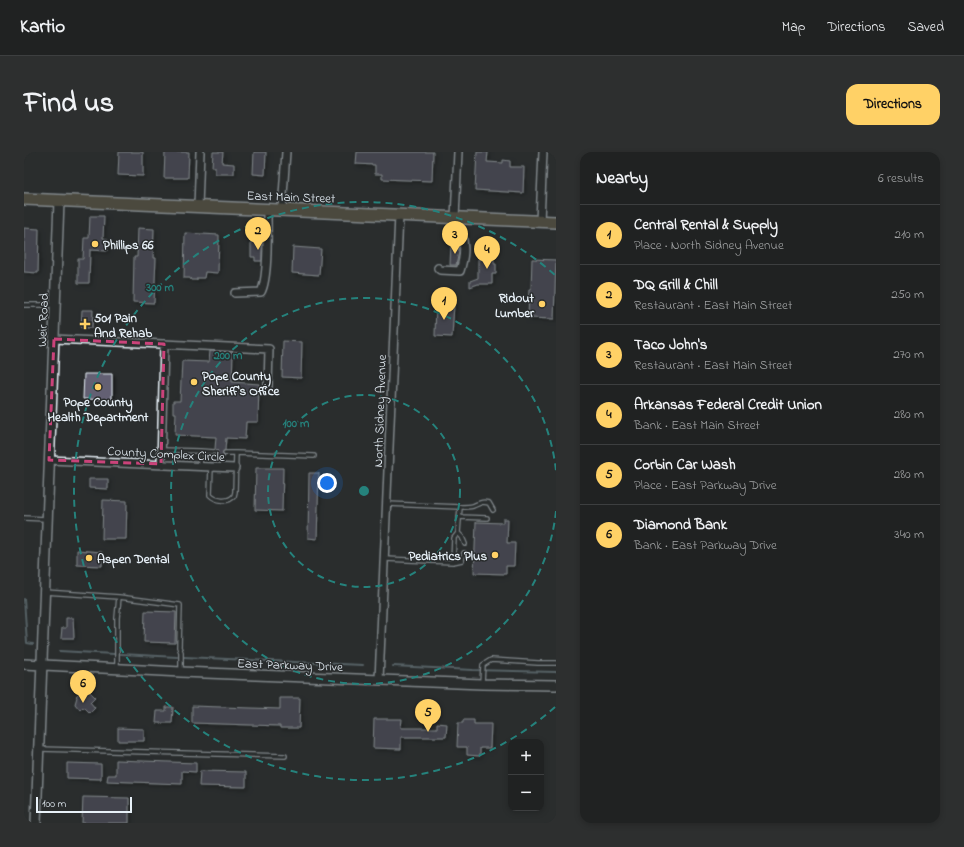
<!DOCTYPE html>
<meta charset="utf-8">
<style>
body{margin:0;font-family:"Indie Flower",sans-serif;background:#2d2f2f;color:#f1f3f6}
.controls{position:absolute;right:12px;bottom:12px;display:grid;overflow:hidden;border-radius:8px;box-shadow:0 2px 6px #0003}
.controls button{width:36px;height:36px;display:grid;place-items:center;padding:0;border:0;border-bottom:1px solid #3d3f40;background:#202222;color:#f1f3f6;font:20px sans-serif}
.scale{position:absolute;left:12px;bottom:10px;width:96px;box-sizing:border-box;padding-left:4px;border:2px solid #e8f1f8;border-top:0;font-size:11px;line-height:14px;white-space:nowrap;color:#e8f1f8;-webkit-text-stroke:3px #2a2d2e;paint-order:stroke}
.you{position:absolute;left:303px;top:331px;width:14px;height:14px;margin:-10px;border:3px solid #fff;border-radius:50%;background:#1a73e8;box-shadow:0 0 0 6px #1a73e833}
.badge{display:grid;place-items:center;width:26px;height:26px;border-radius:50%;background:#ffd166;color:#111;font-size:13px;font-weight:700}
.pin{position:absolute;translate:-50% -33px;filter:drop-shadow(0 1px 2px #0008)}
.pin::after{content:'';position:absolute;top:21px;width:14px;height:12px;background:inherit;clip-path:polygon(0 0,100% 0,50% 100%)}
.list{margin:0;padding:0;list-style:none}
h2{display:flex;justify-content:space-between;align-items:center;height:52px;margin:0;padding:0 16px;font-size:17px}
h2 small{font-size:13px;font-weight:400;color:#a2a4a5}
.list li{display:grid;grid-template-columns:26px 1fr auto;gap:12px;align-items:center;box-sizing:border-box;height:60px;padding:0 16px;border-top:1px solid #3d3f40}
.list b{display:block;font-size:15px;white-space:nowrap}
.list p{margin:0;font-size:13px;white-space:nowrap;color:#a2a4a5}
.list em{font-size:13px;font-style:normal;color:#a2a4a5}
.map{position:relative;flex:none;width:532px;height:671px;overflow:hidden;border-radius:12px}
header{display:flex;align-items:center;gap:24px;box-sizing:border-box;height:56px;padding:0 20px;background:#202222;border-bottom:1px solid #3d3f40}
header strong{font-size:19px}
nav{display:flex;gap:22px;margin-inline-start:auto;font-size:14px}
.intro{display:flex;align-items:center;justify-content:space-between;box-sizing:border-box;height:96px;padding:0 24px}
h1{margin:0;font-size:28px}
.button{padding:10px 18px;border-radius:12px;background:#ffd166;color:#111;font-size:14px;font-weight:700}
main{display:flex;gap:24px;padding:0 24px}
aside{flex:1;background:#202222;border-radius:12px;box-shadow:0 2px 6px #0003}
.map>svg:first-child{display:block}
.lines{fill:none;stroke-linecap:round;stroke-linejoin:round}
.stream{stroke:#8ca0a8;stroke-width:2}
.building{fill:#636173;stroke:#e8f1f8;filter:url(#shadow)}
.lane-casing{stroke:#e8f1f8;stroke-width:6}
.street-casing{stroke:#e8f1f8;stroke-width:10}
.secondary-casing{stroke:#e8f1f8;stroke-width:12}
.primary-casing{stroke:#e8f1f8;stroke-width:14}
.lane{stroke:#2a2d2e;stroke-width:3.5}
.street{stroke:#2a2d2e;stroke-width:7}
.secondary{stroke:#2a2d2e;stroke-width:9}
.primary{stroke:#736b52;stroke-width:11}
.marked{fill:none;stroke:#ca437a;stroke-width:3;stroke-dasharray:8 5;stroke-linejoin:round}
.ring{fill:none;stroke:#25827c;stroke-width:2;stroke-dasharray:7 5}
.poi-dot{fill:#ffd166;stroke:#2a2d2e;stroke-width:1.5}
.labels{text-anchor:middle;stroke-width:3;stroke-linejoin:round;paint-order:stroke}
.street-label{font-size:13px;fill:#e8f1f8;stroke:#2a2d2e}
.poi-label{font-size:13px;font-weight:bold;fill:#e8f1f8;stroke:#2a2d2e;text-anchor:start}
.centre{fill:#25827c;stroke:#2a2d2e;stroke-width:2}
.ring-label{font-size:12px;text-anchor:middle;font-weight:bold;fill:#25827c;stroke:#2a2d2e;stroke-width:3;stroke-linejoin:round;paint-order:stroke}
</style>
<header>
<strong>Kartio</strong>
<nav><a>Map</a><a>Directions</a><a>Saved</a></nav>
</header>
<div class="intro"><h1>Find us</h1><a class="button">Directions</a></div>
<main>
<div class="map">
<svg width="532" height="671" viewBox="0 0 532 671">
<defs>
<filter id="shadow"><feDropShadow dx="2" dy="2" stdDeviation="2" flood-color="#0009"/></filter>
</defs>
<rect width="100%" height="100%" fill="#2a2d2e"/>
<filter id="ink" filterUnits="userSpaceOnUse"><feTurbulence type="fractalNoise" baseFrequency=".025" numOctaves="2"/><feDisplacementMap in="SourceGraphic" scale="8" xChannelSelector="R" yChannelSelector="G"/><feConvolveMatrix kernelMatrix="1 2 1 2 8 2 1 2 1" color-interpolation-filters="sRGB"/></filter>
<g filter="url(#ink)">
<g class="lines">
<path class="stream" d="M0 447 3 491 9 492
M35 499 90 502
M97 502 153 505
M160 505 339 513
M369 514 449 518 532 520"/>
</g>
<path class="building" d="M95 0H119V24L94 23Z
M141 0H165L164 26H140Z
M189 0H199L198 11 210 12V22H191V15H188Z
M230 0H242L241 23 229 22Z
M333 0H409L408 29 358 27V22H351V13L332 12Z
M453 0H464L463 10 479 11V8L486 9V15H500L499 41 451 38Z
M66 64H80L79 86 83 87V99L66 98 65 131H54V107H59L60 86H65Z
M0 76 15 77 14 121 0 120Z
M114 76 130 77 129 106H132L130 151 109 150 110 105H113Z
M161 81 195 83 194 121 181 120 180 126H173V128H167L166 126H160Z
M227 87H238V109H231V105H227Z
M427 91H434L435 100 432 113H426Z
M269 95 297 97 295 123 268 121Z
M454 107 470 108V112H472V122H468V132H454L446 135V129L454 126Z
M508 107 532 108 530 167 504 166 505 137H507Z
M412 151 430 152 428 185 411 184Z
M58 158H69L68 176H57Z
M259 189 278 190 277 226 258 225Z
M186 199 209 200 208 230 235 232 234 270H222L221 287 202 286 201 298 198 301 201 305H191L194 300 191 297 192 285 151 283 152 261H149V249H156L158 209 185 210Z
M60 222H88V248L59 247Z
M232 316H259L258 359 231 358Z
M285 321H295L293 387 284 386Z
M65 327H84V337L65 336Z
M79 348 103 349 102 387H78Z
M479 367H484L483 391H491L490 414H482V422L450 421 452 370 479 371Z
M53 398 78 400V414L53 413Z
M121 459 152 460 151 491 120 490Z
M42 466H49L50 486H37L38 476H42Z
M58 539H65L71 545 66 550 71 556 66 561 61 556 60 557 59 555 56 558 51 552 53 545 52 544Z
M256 546H276L275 576H256V574L168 571V554L256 557Z
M142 555H149L148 571H132L133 559H142Z
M350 567H378L377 576H413V571L423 572 422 585H377V597L349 596Z
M439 568H450V572H467L466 596H456V604L443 603V595H433L434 571H439Z
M94 576 120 577V589H94Z
M92 608 172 611V620L158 619V632L83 629 84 623H92Z
M43 611 77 612V627L43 626Z
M176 619 222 620V635L175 634Z
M59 645 105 646V671H58Z"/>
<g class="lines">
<defs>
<path id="lane" d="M0 153H31
M138 298 176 299
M201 301H212
M176 314V299L191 300
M187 315 186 343C192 349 204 351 210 344L211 340 212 301 290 304
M363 352 436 355 434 381 438 385 441 392
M436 355C440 355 445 355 449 354 456 351 458 349 465 351L469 358
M435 365 463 366
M0 366 22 367
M361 407 429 410 438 408 440 401
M429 410 430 386 434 381
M21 440 95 445 156 453 155 495 157 500V519
M93 516V466L95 445
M458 531 459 513 467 508 514 511H532
M16 597 261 604"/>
<path id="street" d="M174 55 176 0
M258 58 262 0
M431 66 434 0
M516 69 519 0
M414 116 416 118 436 119C440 106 442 94 437 81
M211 141 237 140C245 125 243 76 243 57
M30 187 245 197 244 235
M25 308 211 316
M137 312 140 192
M355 528 375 63"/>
<path id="secondary" d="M0 512 157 520 458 532 532 533
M12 671 35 49"/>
<path id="primary" d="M0 47 532 70"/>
</defs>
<use href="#lane" class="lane-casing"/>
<use href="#street" class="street-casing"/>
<use href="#secondary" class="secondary-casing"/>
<use href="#primary" class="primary-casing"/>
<use href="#lane" class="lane"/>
<use href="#street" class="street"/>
<use href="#secondary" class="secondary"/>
<use href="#primary" class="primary"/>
</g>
</g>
<path d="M0 0H532V671H0ZM30 187 140 192 137 312 25 308Z" fill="#2a2d2e" fill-opacity=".55" fill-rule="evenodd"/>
<path class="marked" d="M30 187 140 192 137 312 25 308Z"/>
<g class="ring">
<circle cx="340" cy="339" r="96"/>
<path d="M532 359A193 193 0 1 1 532 319"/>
<path d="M531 555A289 289 0 1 1 531 123"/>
</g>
<g class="poi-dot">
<circle cx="71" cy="92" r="4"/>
<circle cx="518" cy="152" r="4"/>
<path d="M59 166h4v4h4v4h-4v4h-4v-4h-4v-4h4z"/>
<circle cx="170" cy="230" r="4"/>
<circle cx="74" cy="235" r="4"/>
<circle cx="471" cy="403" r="4"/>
<circle cx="65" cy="406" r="4"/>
</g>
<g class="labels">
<g class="street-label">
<text transform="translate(267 44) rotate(2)" y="5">East Main Street</text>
<text transform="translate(18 168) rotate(-88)" y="5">Weir Road</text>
<text transform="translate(355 259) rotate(-88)" y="5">North Sidney Avenue</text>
<text transform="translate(142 301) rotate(3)" y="5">County Complex Circle</text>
<text transform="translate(266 512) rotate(2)" y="5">East Parkway Drive</text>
</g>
<g class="poi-label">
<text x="79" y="97">Phillips 66</text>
<text x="510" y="150" text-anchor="end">Ridout<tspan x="510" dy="15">Lumber</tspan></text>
<text x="70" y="170">501 Pain<tspan x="70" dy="15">And Rehab</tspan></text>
<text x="178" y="228">Pope County<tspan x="178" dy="15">Sheriff's Office</tspan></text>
<text x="74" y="254" text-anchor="middle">Pope County<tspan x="74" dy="15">Health Department</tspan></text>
<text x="463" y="408" text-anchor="end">Pediatrics Plus</text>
<text x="73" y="411">Aspen Dental</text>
</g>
</g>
<circle cx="340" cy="339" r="6" class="centre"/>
<g class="ring-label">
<text x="136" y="139">300 m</text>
<text x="204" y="207">200 m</text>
<text x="272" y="275">100 m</text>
</g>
</svg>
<div class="controls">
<button>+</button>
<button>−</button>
</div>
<div class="scale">100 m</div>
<div class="you"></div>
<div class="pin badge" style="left:420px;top:168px">1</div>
<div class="pin badge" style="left:234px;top:98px">2</div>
<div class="pin badge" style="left:431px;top:102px">3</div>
<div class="pin badge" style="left:463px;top:117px">4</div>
<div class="pin badge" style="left:404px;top:580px">5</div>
<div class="pin badge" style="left:59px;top:551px">6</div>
</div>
<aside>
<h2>Nearby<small>6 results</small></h2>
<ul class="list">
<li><span class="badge">1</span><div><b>Central Rental &amp; Supply</b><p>Place · North Sidney Avenue</p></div><em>210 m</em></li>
<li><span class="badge">2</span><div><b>DQ Grill &amp; Chill</b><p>Restaurant · East Main Street</p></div><em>250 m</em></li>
<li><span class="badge">3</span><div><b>Taco John's</b><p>Restaurant · East Main Street</p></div><em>270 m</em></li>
<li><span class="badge">4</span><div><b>Arkansas Federal Credit Union</b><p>Bank · East Main Street</p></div><em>280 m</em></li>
<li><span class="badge">5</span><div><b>Corbin Car Wash</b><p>Place · East Parkway Drive</p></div><em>280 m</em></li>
<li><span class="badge">6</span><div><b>Diamond Bank</b><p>Bank · East Parkway Drive</p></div><em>340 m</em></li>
</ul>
</aside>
</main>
